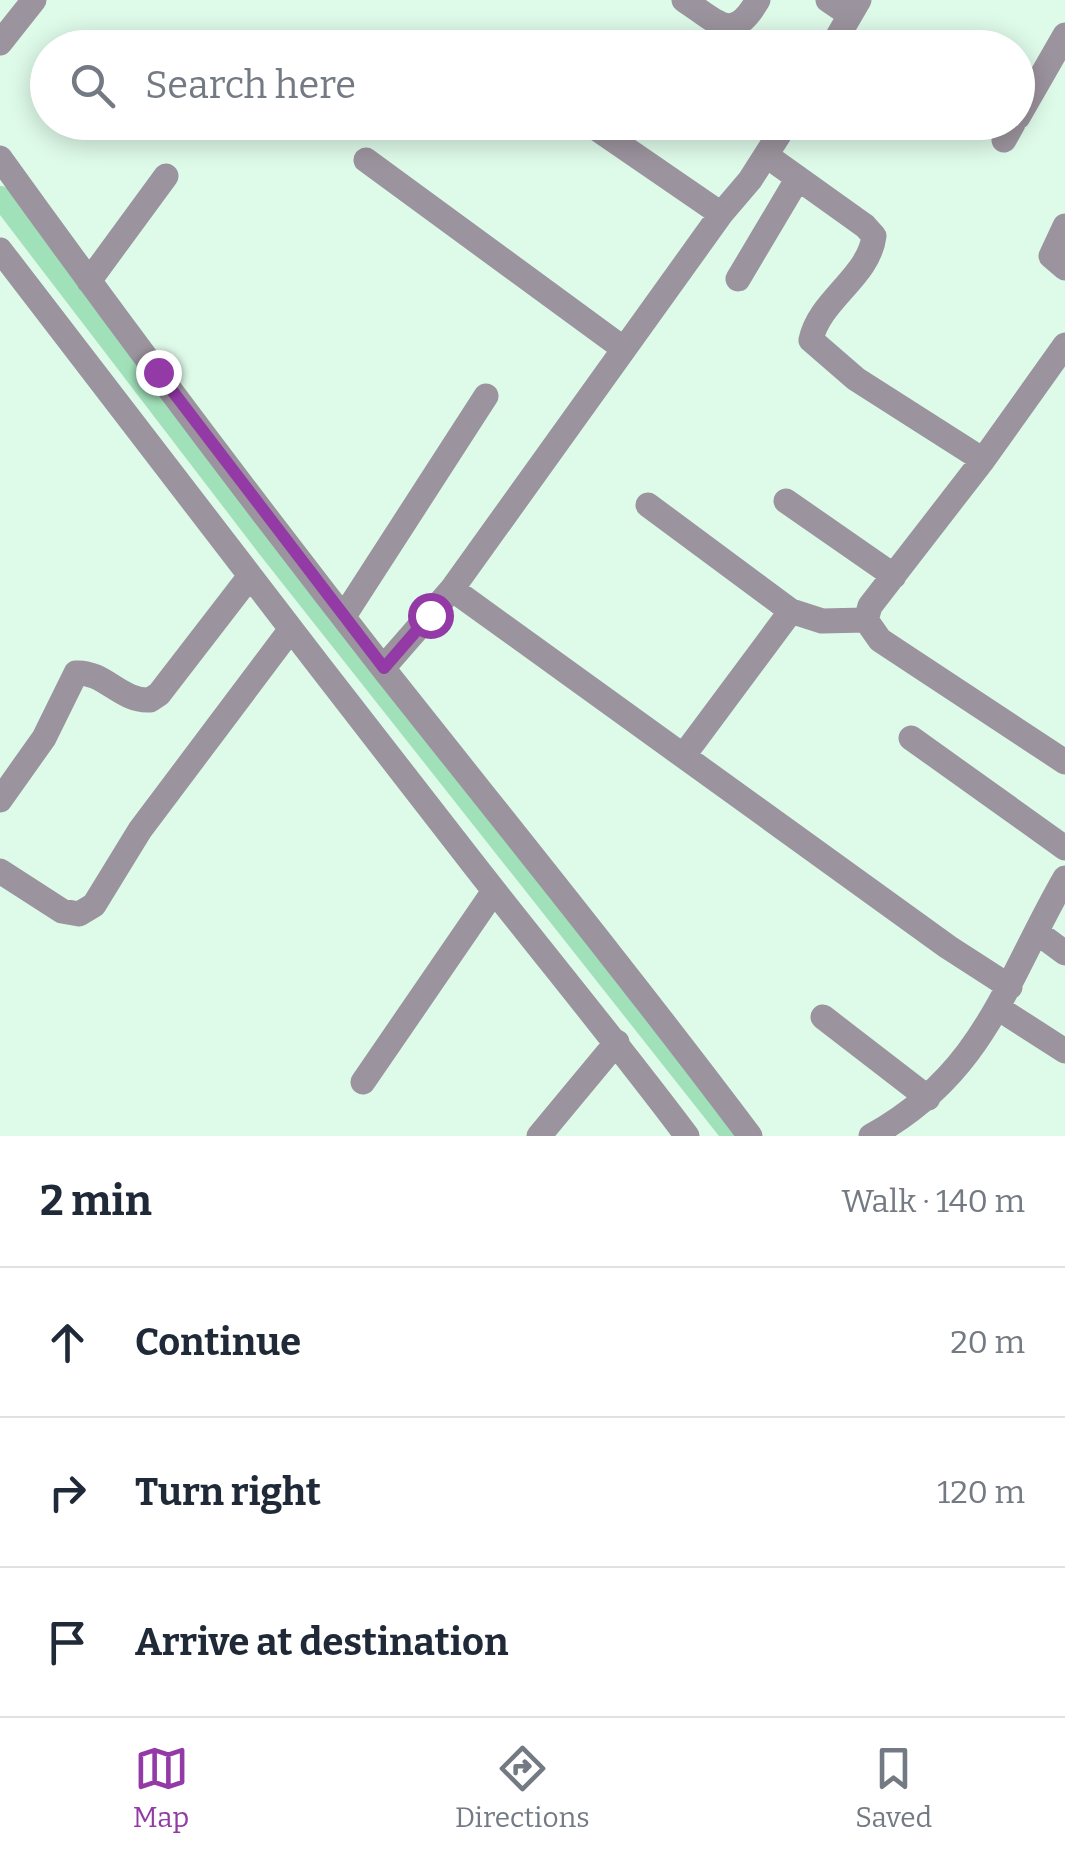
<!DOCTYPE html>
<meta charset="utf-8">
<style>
body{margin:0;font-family:Bitter,serif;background:#f6f6f7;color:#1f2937}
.stop{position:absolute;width:30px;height:30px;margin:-22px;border:8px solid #933aa6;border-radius:50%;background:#fff}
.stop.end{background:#933aa6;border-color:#fff;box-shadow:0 2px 10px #0008}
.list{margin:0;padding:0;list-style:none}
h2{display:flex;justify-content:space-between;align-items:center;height:130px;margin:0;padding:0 40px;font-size:42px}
h2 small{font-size:32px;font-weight:400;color:#747a83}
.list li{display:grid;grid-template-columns:65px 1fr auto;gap:30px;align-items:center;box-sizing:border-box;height:150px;padding:0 40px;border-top:2px solid #e0e1e3}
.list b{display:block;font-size:38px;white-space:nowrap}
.list em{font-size:32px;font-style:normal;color:#747a83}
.icon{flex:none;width:55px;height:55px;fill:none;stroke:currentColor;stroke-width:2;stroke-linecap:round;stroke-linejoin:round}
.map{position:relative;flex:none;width:1065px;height:1136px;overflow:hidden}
.search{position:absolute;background:#fff;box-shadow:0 5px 25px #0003;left:30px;right:30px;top:30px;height:110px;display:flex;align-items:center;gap:25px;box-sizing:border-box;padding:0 35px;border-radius:55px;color:#747a83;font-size:38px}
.sheet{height:580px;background:#fff}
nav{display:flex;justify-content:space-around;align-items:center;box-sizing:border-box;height:140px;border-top:2px solid #e0e1e3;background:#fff;font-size:28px;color:#747a83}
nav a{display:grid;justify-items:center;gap:5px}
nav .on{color:#933aa6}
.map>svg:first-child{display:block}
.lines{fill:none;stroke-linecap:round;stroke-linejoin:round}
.canal{stroke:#a1e1ba;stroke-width:22}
.street{stroke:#9b939d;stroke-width:25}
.route{stroke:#933aa6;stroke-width:12}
</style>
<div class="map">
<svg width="1065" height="1136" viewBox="0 0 1065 1136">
<rect width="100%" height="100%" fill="#defae9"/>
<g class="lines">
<path class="canal" d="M0 197 267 546 733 1136"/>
<path class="street" d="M684 0C719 23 732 44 758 0
M828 0 850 15
M0 43 34 0
M831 48 859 0
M1018 117 1065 35
M587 122 721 214
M1004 140 1014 122
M767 156 865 226 874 236C869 277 819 300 811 340L856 379 983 460
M0 158C125 332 254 503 386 672 508 826 632 979 750 1136
M366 160 624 349
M1065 226 1051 256 1065 268
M0 250C155 452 310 655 467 856 540 950 616 1041 687 1136
M738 279 798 178
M89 281 166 176
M1065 345 983 460 870 606 866 620 880 640 1065 762
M786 501 894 576
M648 505 791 611 822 621 866 620
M452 589 948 947 1010 987
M344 616 486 396
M383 668 452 589 721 214 750 180 787 122
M911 738 1065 848
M684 755 791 611
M0 800 44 738 76 673C104 671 121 702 150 700L159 694 250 576
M0 871 62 911 79 914 94 905 140 830 291 629
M1038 933 1065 953
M998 1008 1065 1051
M823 1017 928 1098
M363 1082 494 891
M539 1136 617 1042
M871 1136C985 1073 1005 982 1065 878"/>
</g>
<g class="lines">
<path class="route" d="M158 372 384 668 430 615"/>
</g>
</svg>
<div class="stop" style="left:430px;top:615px"></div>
<div class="stop end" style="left:158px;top:372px"></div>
<div class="search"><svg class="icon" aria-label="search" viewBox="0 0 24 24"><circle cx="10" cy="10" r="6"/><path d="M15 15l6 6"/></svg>Search here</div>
</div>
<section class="sheet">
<h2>2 min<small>Walk · 140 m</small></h2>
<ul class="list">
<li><svg class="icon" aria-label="ahead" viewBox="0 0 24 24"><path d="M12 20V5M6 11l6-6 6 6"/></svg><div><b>Continue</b></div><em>20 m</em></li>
<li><svg class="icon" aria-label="right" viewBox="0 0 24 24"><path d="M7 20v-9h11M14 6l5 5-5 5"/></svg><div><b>Turn right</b></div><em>120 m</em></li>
<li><svg class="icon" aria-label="arrive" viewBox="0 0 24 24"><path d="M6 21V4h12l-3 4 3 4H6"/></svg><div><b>Arrive at destination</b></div></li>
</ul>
</section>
<nav>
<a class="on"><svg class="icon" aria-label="map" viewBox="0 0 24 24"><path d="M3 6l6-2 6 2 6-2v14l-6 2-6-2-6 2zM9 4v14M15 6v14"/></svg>Map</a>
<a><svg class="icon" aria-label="directions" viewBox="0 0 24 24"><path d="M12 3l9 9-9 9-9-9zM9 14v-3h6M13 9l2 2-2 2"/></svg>Directions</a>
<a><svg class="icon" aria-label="saved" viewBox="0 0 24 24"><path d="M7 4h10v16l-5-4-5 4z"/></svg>Saved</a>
</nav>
